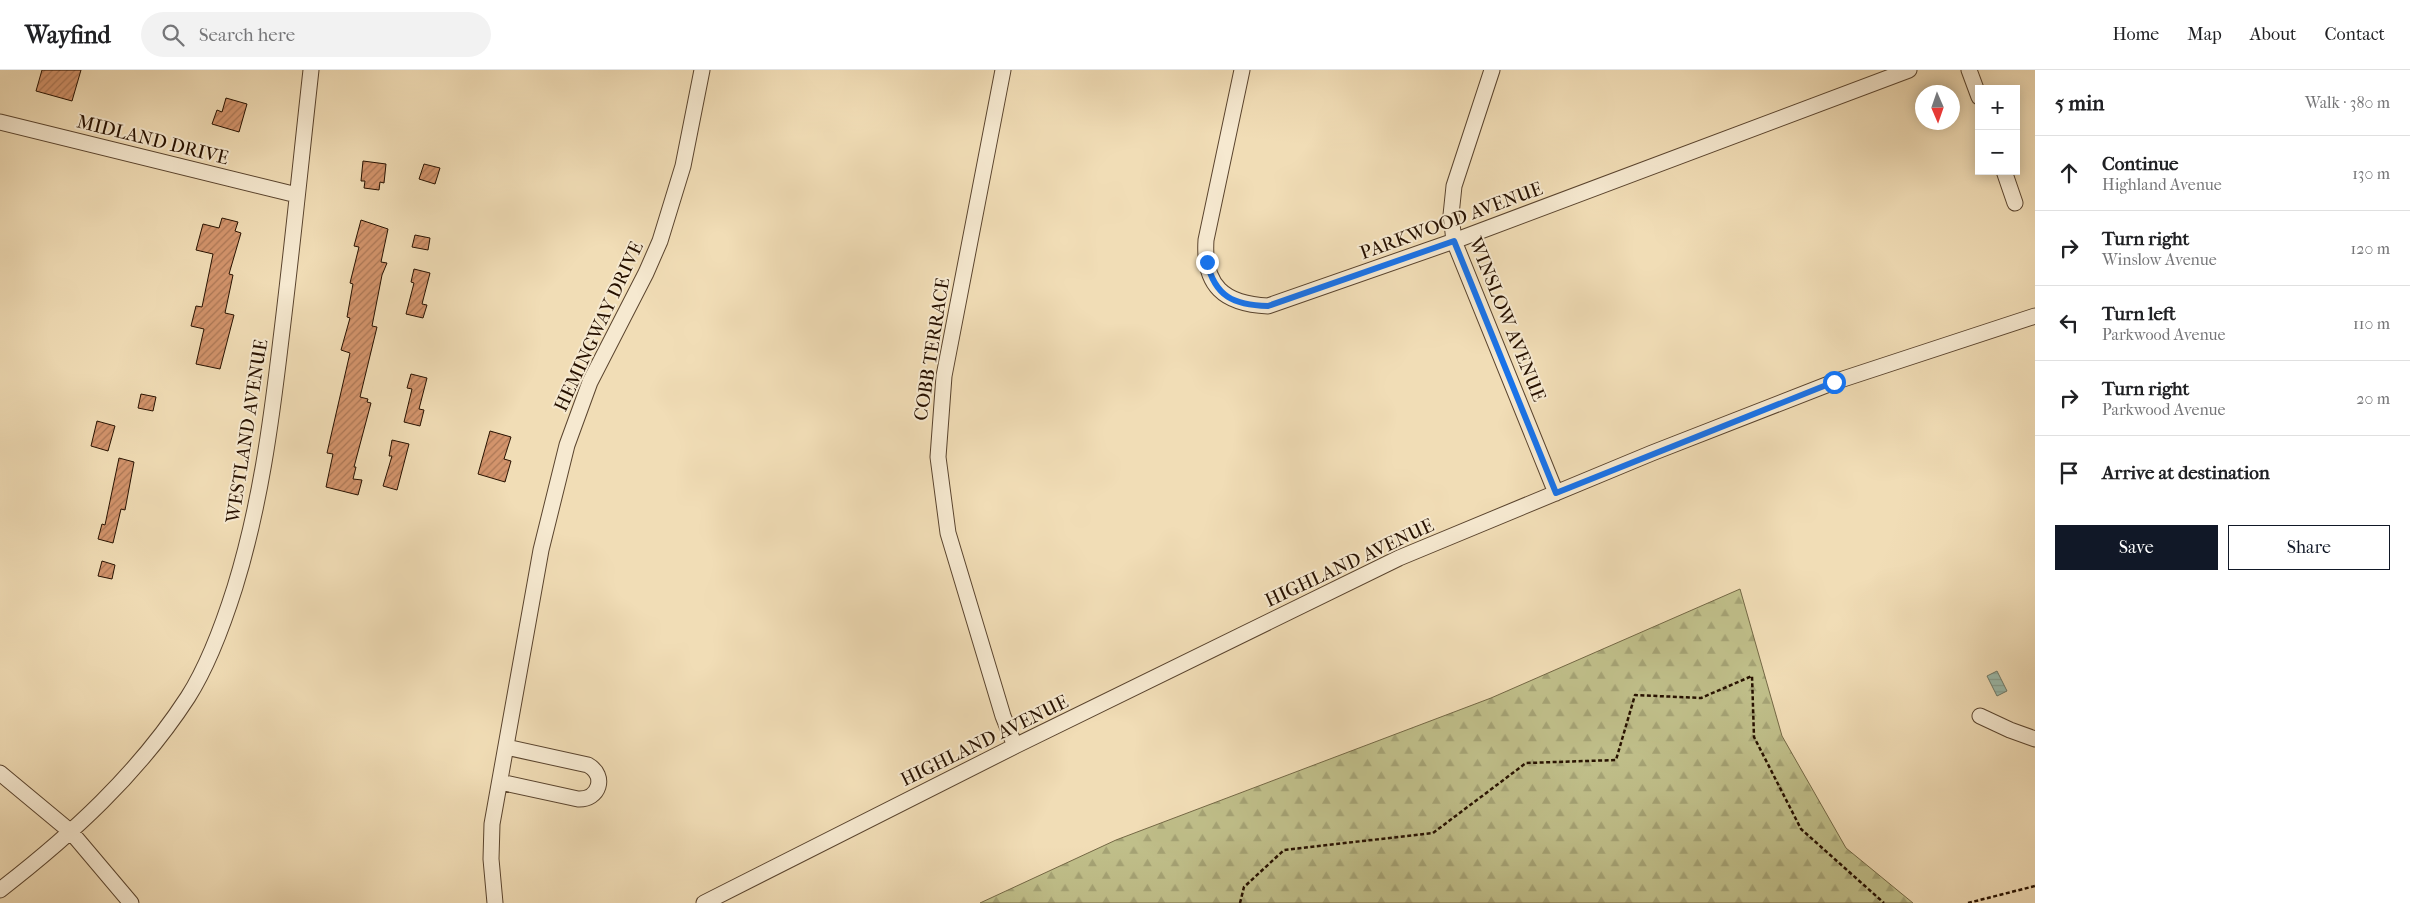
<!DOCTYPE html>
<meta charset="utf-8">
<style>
body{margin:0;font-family:"IM FELL French Canon",serif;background:#f2f2f2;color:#202124}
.controls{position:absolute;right:15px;top:15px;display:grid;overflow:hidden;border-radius:0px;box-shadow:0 2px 12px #0003}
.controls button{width:45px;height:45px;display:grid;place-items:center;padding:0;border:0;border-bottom:1px solid #e0e0e0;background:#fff;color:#202124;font:25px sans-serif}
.compass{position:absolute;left:1915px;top:15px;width:45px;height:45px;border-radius:50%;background:#fff;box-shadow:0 2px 12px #0003;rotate:178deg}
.stop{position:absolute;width:15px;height:15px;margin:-11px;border:4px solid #1a73e8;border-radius:50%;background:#fff}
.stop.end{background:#1a73e8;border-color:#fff;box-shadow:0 1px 5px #0008}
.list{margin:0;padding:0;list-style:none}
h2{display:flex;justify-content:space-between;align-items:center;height:65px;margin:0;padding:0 20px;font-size:21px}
h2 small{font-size:16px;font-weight:400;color:#757577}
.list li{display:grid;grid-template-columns:32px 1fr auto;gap:15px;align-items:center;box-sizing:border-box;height:75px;padding:0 20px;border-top:1px solid #e0e0e0}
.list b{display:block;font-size:19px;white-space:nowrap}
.list p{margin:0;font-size:16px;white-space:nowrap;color:#757577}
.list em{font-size:16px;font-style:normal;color:#757577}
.actions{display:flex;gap:10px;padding:15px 20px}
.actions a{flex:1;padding:11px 0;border:1px solid #111827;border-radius:0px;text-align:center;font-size:18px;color:#111827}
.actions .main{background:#111827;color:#fff}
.icon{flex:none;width:28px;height:28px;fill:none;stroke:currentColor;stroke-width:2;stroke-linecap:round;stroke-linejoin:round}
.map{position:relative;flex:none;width:2035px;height:833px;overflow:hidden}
header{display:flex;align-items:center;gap:30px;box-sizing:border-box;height:70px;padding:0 25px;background:#fff;border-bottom:1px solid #e0e0e0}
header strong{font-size:24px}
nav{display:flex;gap:28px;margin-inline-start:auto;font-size:18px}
.search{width:350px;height:45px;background:#f2f2f2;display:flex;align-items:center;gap:12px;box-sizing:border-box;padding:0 18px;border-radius:28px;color:#757577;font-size:19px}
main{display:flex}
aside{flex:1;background:#fff}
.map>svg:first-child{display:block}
.forest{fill:url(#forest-firs);stroke:#746845}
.water{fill:url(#water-rules);stroke:#6d7868}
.building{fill:url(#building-hatch);stroke:#271100}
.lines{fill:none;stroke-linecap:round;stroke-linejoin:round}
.minor-casing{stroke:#5a442e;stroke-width:17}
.path{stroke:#271100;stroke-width:2.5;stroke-dasharray:4 2.5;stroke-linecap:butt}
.minor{stroke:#f6e9d0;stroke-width:15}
.route{stroke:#1a73e8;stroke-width:6}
.labels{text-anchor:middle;stroke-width:4;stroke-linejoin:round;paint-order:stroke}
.street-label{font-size:19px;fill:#271100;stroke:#f6e9d0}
</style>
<header>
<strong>Wayfind</strong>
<div class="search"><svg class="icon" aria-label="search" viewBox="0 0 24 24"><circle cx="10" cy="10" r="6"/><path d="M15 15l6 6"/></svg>Search here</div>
<nav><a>Home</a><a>Map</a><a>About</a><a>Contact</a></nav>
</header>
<main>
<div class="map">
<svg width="2035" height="833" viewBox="0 0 2035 833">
<defs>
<pattern id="forest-firs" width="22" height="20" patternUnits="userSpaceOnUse" patternTransform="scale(1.25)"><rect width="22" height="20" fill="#c0bf8a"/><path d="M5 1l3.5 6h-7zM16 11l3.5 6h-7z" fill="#a5a375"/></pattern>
<pattern id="water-rules" width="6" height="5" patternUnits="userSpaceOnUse" patternTransform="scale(1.25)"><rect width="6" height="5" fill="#9bbcad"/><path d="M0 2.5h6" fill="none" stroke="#86a193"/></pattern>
<pattern id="building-hatch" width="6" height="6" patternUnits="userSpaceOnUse" patternTransform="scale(1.25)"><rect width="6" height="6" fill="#d3946c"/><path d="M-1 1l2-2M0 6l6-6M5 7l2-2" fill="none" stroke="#ab7756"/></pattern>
</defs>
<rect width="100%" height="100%" fill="#f1ddb6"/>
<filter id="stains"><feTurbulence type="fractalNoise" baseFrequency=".004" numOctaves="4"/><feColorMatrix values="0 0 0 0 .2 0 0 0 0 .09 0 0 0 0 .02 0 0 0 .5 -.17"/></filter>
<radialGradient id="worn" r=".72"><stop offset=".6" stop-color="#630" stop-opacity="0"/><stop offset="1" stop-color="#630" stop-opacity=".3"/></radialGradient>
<path class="forest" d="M1740 519 1782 666 1846 778 1913 833H980L1116 770 1491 628Z"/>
<path class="water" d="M1997 601 2007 621 1997 626 1987 606Z"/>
<path class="building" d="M42 0H81L72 31 36 21Z
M226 28 247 34 239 62 212 54 217 40 222 42Z
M363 91 386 94 384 113 380 112 379 120 364 118 365 111H361Z
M424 94 440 98 435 114 419 109Z
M222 148 238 152 235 161 241 163 229 204 233 205 225 243 234 245 220 299 196 294 204 259 191 256 196 236 202 237 213 184 196 180 203 154 219 158Z
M361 150 388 159 381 192 387 193 382 205 372 256 377 257 360 327 368 329 367 332 371 333 354 397H356L353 409 362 410 358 425 326 417 333 384 327 383 350 283 341 280 350 248 347 247 353 214 350 213 359 177 354 176Z
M415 165 430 168 428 180 412 177Z
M414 199 430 203 422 234 427 235 423 248 406 244 414 213 411 212Z
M411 304 427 308 419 339 424 340 420 356 404 352 412 319 407 318Z
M141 324 156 327 153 341 138 338Z
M97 351 115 356 108 381 91 376Z
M490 361 511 367 504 389 511 391 505 412 478 404Z
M392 370 409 374 397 420 383 416 392 386H389Z
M119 388 134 392 125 440 121 439 113 473 98 469 102 454 105 455Z
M102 491 115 495 112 509 98 506Z"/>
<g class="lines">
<defs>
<path id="minor" d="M1003 0 944 306 938 387 948 463 1003 646 1015 676
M1242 0 1206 170C1203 216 1224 234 1268 236L1454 171 1909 0
M1492 0 1454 116 1451 145 1454 171 1556 423
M1969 0 1979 27
M0 52 297 125
M2004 101 2015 133
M1980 646 2010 660 2035 669
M0 703 71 762 131 833
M500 712 578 729C599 730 607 706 588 695L506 677
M0 820C71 765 138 704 188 627 209 594 223 555 235 517 260 436 271 354 281 269 292 180 301 90 311 0
M495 833 491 789 492 754 541 480 567 375 590 312 646 203 660 171 683 96 702 0
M704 833 1015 676 1399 488 1652 383 1834 312 2035 246"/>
</defs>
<use href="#minor" class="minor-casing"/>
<path class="path" d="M1240 833 1244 817 1284 780 1433 763 1526 693 1616 690 1635 625 1701 628 1752 606 1754 667 1801 759 1884 833
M1968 833 2035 816"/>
<use href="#minor" class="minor"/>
</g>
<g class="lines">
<path class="route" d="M1207 192C1215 227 1234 235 1268 236L1454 171 1556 423 1834 312"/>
</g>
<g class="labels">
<g class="street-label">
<text transform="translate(153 69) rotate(14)" y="7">MIDLAND DRIVE</text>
<text transform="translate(1451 150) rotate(-20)" y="7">PARKWOOD AVENUE</text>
<text transform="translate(1508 249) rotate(68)" y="7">WINSLOW AVENUE</text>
<text transform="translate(598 256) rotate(-65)" y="7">HEMINGWAY DRIVE</text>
<text transform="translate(931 279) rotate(-81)" y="7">COBB TERRACE</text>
<text transform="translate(246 361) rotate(-81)" y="7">WESTLAND AVENUE</text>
<text transform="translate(1349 492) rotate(-25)" y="7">HIGHLAND AVENUE</text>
<text transform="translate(984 670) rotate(-26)" y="7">HIGHLAND AVENUE</text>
</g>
</g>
<rect width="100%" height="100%" filter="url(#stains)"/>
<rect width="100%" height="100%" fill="url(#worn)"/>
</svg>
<div class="controls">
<button>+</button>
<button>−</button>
</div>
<svg class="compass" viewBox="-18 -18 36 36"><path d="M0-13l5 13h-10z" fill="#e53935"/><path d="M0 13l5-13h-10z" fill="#757577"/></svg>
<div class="stop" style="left:1834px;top:312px"></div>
<div class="stop end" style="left:1207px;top:192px"></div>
</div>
<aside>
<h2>5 min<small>Walk · 380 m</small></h2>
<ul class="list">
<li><svg class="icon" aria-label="ahead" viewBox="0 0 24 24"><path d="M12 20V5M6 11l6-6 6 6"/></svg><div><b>Continue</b><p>Highland Avenue</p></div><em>130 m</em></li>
<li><svg class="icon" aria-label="right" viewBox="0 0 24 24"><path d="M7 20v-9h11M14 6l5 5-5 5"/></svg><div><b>Turn right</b><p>Winslow Avenue</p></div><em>120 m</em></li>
<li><svg class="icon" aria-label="left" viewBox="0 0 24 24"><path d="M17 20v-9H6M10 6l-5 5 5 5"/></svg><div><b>Turn left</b><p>Parkwood Avenue</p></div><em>110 m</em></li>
<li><svg class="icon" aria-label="right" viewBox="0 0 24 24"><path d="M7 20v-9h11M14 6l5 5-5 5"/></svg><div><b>Turn right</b><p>Parkwood Avenue</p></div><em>20 m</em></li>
<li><svg class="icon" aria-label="arrive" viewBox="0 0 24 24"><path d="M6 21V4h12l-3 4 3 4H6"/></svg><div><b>Arrive at destination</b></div></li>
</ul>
<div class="actions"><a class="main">Save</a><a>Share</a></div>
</aside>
</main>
